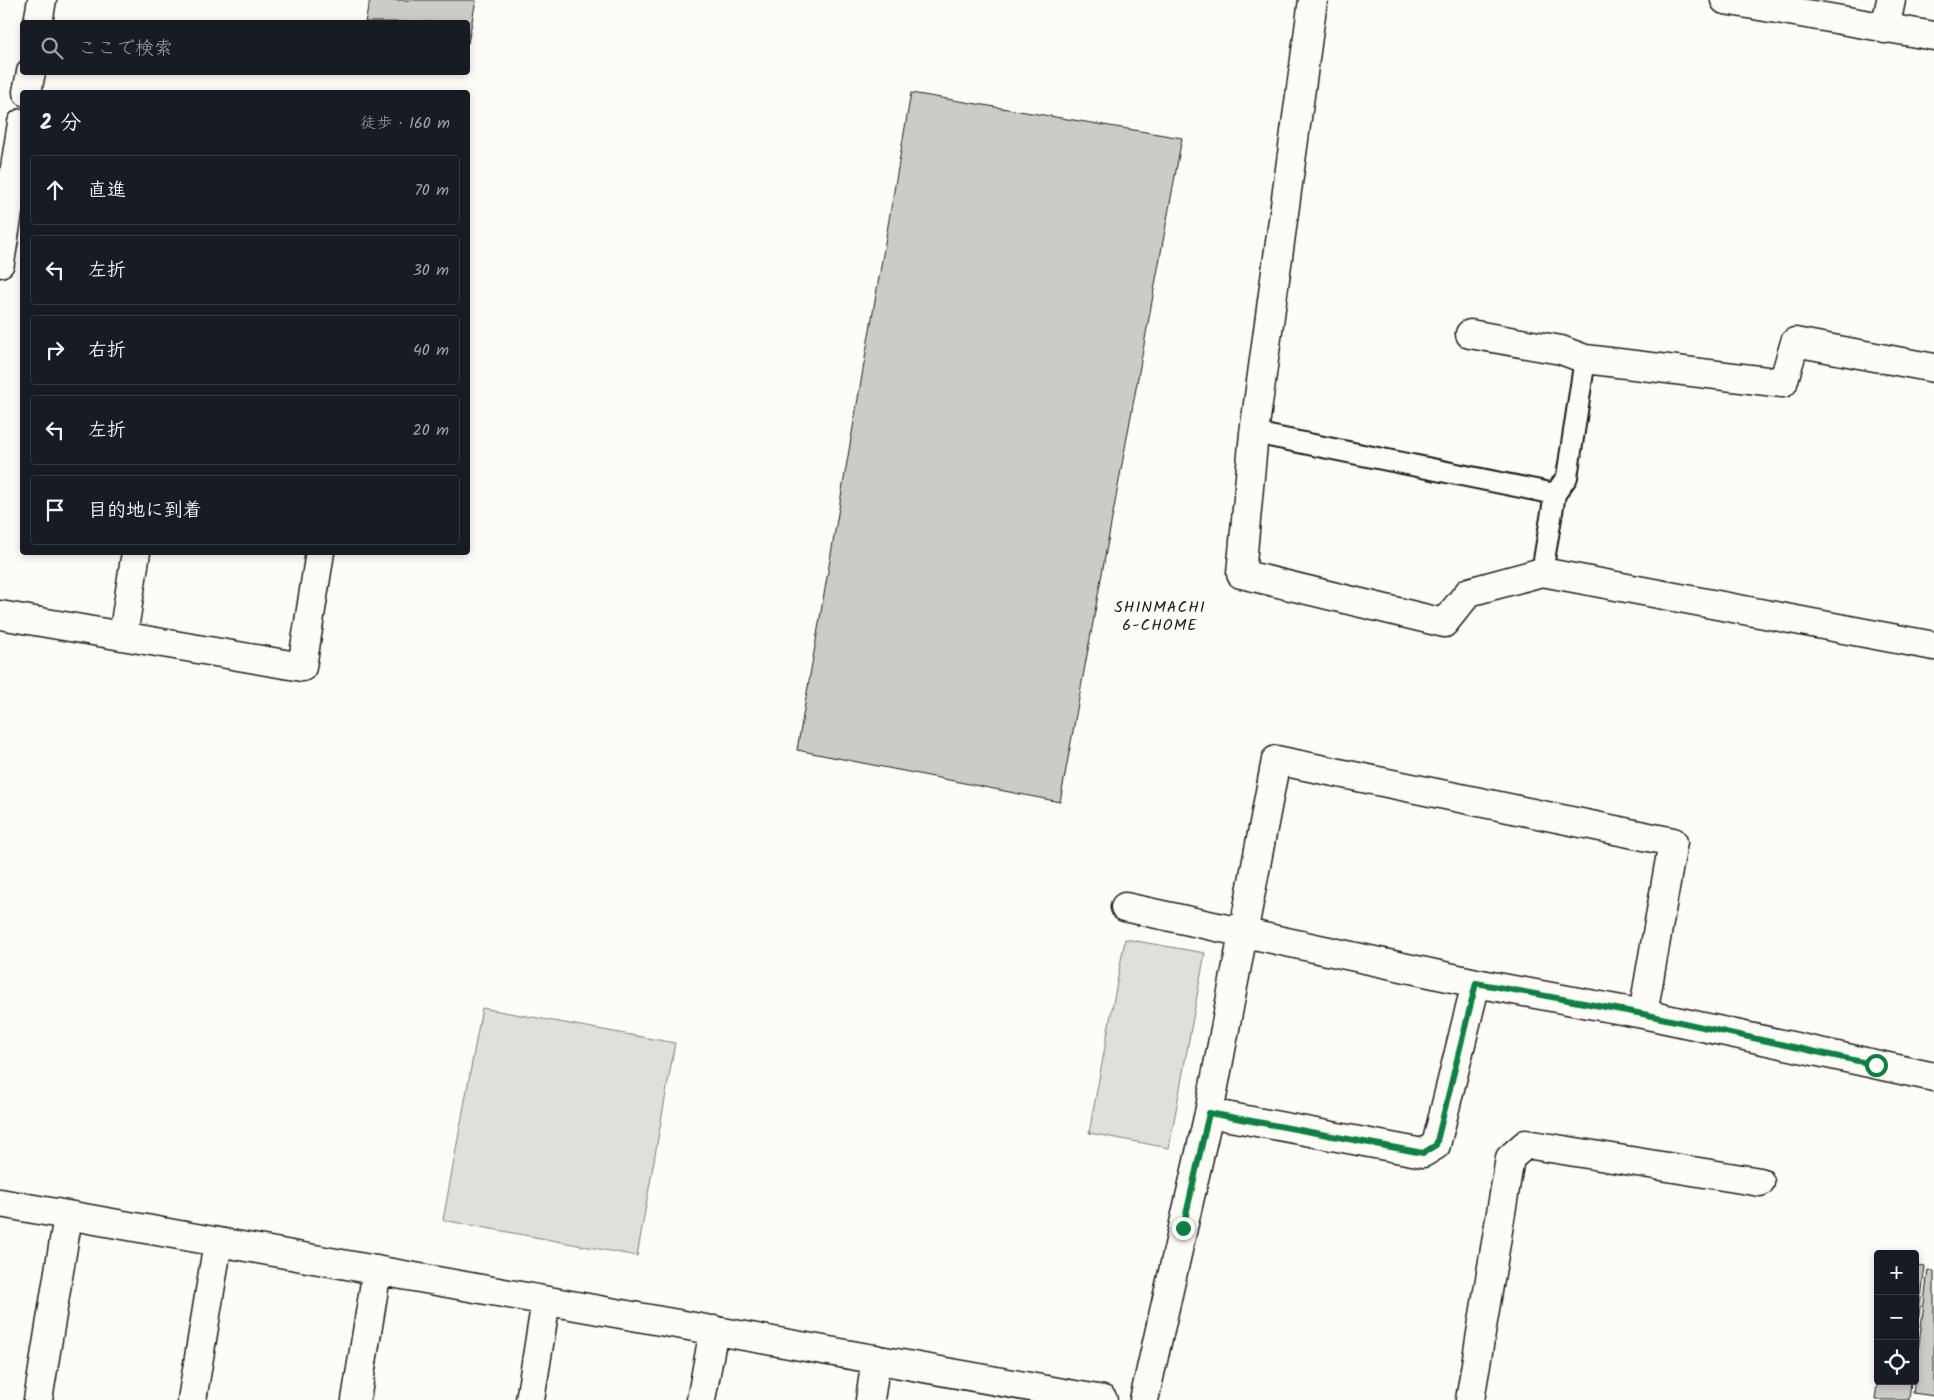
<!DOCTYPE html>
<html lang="ja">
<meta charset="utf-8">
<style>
body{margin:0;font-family:Kalam,"Klee One",sans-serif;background:#20242c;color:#f1f3f6}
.controls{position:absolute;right:15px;bottom:15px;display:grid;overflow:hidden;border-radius:5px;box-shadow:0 2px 8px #0003}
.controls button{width:45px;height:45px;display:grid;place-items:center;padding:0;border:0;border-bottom:1px solid #363941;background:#171b24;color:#f1f3f6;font:25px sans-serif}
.stop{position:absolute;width:15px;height:15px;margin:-11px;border:4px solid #0b8043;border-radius:50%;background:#fff}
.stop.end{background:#0b8043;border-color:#fff;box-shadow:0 1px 5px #0008}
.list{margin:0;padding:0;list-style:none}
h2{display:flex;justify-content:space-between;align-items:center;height:65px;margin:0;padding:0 20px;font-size:21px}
h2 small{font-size:16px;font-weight:400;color:#9ea1a6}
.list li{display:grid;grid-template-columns:32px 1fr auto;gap:15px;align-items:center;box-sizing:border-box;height:70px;margin:0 10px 10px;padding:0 10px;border:1px solid #363941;border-radius:5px}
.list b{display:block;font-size:19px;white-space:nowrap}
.list em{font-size:16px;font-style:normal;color:#9ea1a6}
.icon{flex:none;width:28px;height:28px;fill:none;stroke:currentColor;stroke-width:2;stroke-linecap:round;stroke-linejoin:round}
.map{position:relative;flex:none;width:1934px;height:1400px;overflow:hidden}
.search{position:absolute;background:#171b24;box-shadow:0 2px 8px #0003;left:20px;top:20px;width:450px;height:55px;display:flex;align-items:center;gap:12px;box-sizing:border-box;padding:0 18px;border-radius:5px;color:#9ea1a6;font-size:19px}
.panel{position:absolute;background:#171b24;box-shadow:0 2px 8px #0003;left:20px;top:90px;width:450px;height:465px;border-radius:5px}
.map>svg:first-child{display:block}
.green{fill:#e0dfdb;stroke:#7e7e7c}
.building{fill:#cccbc8;stroke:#1c1c1c}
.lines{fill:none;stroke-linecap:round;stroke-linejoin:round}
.lane-casing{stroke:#1c1c1c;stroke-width:24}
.street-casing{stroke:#1c1c1c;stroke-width:31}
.secondary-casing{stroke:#1c1c1c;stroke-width:31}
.lane{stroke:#fdfcf7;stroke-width:20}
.street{stroke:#fdfcf7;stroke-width:28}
.secondary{stroke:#fdfcf7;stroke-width:28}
.route{stroke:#0b8043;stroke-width:6}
.labels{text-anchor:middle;stroke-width:4.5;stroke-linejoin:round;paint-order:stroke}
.neighbourhood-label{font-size:16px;letter-spacing:1px;fill:#1c1c1c;stroke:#fdfcf7}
</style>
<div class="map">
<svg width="1934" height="1400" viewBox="0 0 1934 1400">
<rect width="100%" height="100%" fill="#fdfcf7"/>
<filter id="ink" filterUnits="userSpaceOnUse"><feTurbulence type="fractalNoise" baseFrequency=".02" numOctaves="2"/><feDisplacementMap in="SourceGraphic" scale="10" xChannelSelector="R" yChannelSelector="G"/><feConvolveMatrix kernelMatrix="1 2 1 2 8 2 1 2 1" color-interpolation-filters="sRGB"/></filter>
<g filter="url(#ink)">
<path class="green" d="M1125 939 1205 953 1169 1148 1089 1133Z
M482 1008 675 1043 637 1256 443 1220Z"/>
<path class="building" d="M370 0H476L468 43V22H365Z
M911 93 1182 138 1060 802 797 750Z
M1915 1265 1925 1266 1915 1348Z
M1928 1270 1934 1271V1396L1913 1393Z
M1878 1375V1381H1911L1909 1400H1875Z"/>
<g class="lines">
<defs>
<path id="lane" d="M1254 433 1555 494
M1542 572 1555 494 1567 477 1585 359"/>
<path id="street" d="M1313 0 1254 433 1241 574 1444 623 1469 592 1542 572 1934 646
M38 22 42 0
M1885 29 1891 0
M27 92 31 72
M0 263 22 123
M1470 334 1561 350 1585 359 1783 383 1795 342 1934 368
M0 615 302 667 320 552
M123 636 136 552
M1125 907 1476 983 1643 1014 1934 1077
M1209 1113 1423 1153 1436 1145 1476 983
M0 1203 1103 1400
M38 1400 68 1216
M192 1400 218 1242
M356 1400 377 1270
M530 1400 546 1301
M701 1400 714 1330
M870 1400 876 1359
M1144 1400 1209 1113 1276 760 1673 842 1643 1014
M1470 1400 1510 1158 1526 1144 1760 1182"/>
<path id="secondary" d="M1725 0 1934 36"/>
</defs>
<use href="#lane" class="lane-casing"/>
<use href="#street" class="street-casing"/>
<use href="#secondary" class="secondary-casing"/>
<use href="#lane" class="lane"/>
<use href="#street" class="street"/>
<use href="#secondary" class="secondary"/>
</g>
</g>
<g class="lines" filter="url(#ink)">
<path class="route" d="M1183 1228 1209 1113 1423 1153 1436 1145 1476 983 1643 1014 1876 1065"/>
</g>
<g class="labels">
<g class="neighbourhood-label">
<text x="1160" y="612">SHINMACHI<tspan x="1160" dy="18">6-CHOME</tspan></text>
</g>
</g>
</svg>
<div class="controls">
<button>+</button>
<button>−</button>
<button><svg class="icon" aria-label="locate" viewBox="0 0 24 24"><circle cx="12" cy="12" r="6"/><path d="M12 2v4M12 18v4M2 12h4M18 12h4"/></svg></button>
</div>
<div class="stop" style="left:1876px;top:1065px"></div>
<div class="stop end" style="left:1183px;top:1228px"></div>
<div class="search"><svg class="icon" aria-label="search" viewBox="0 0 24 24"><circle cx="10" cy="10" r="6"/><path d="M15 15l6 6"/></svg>ここで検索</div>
<section class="panel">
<h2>2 分<small>徒歩 · 160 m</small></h2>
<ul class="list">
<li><svg class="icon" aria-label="ahead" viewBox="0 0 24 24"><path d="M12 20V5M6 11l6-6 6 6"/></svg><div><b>直進</b></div><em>70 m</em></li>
<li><svg class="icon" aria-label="left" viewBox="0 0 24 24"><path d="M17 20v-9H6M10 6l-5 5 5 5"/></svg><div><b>左折</b></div><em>30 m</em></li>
<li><svg class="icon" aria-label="right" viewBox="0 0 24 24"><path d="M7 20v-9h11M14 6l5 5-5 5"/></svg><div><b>右折</b></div><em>40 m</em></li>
<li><svg class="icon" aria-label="left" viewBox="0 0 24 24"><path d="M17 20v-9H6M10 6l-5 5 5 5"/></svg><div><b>左折</b></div><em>20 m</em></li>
<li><svg class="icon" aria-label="arrive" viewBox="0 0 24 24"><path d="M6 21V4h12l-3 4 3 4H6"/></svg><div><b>目的地に到着</b></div></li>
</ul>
</section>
</div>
